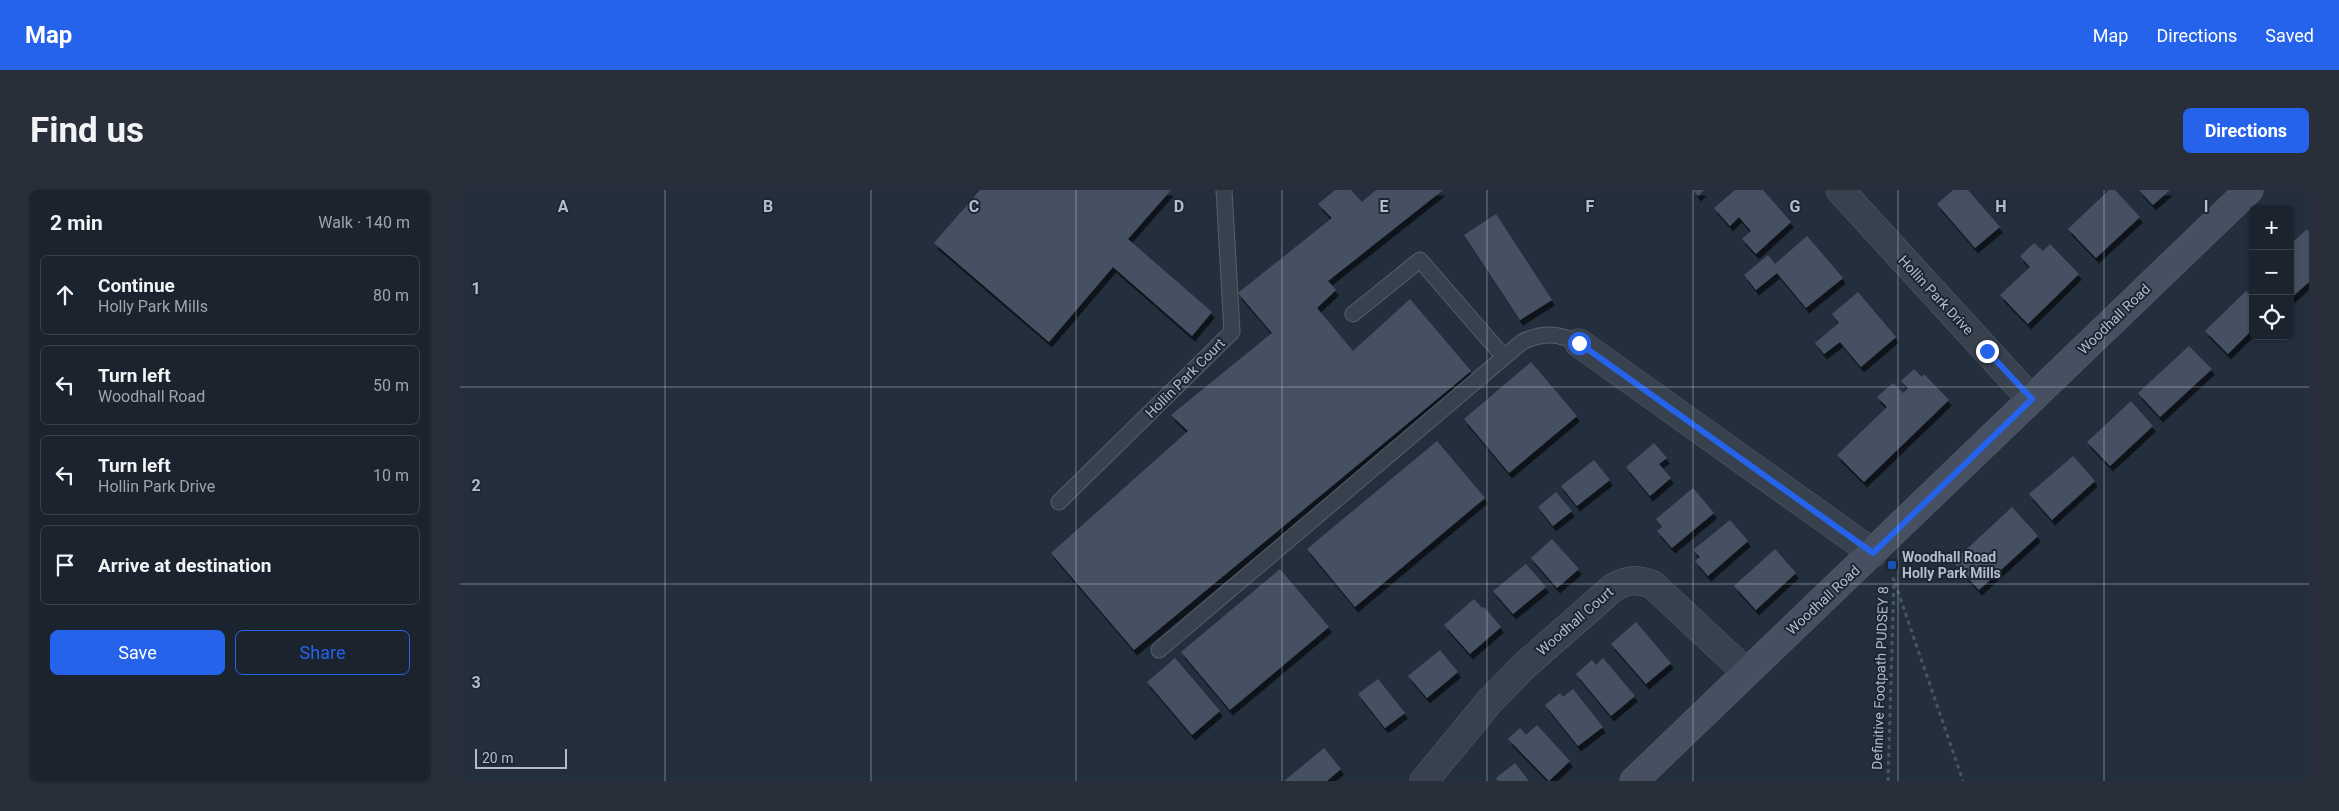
<!DOCTYPE html>
<meta charset="utf-8">
<style>
body{margin:0;font-family:Roboto,sans-serif;background:#282f3a;color:#f1f3f6}
.controls{position:absolute;right:15px;top:15px;display:grid;overflow:hidden;border-radius:8px;box-shadow:0 1px 4px #0004}
.controls button{width:45px;height:45px;display:grid;place-items:center;padding:0;border:0;border-bottom:1px solid #39404a;background:#1b232e;color:#f1f3f6;font:25px sans-serif}
.scale{position:absolute;left:15px;bottom:12px;width:92px;box-sizing:border-box;padding-left:5px;border:2px solid #b4bcc9;border-top:0;font-size:14px;line-height:18px;white-space:nowrap;color:#b4bcc9;-webkit-text-stroke:4px #1d2633;paint-order:stroke}
.stop{position:absolute;width:15px;height:15px;margin:-11px;border:4px solid #2563eb;border-radius:50%;background:#fff}
.stop.end{background:#2563eb;border-color:#fff;box-shadow:0 1px 5px #0008}
.list{margin:0;padding:0;list-style:none}
h2{display:flex;justify-content:space-between;align-items:center;height:65px;margin:0;padding:0 20px;font-size:21px}
h2 small{font-size:16px;font-weight:400;color:#a0a4aa}
.list li{display:grid;grid-template-columns:32px 1fr auto;gap:15px;align-items:center;box-sizing:border-box;height:80px;margin:0 10px 10px;padding:0 10px;border:1px solid #39404a;border-radius:8px}
.list b{display:block;font-size:19px;white-space:nowrap}
.list p{margin:0;font-size:16px;white-space:nowrap;color:#a0a4aa}
.list em{font-size:16px;font-style:normal;color:#a0a4aa}
.actions{display:flex;gap:10px;padding:15px 20px}
.actions a{flex:1;padding:11px 0;border:1px solid #2563eb;border-radius:8px;text-align:center;font-size:18px;color:#2563eb}
.actions .main{background:#2563eb;color:#fff}
.icon{flex:none;width:28px;height:28px;fill:none;stroke:currentColor;stroke-width:2;stroke-linecap:round;stroke-linejoin:round}
.map{position:relative;flex:none;width:1849px;height:591px;overflow:hidden;border-radius:8px}
header{display:flex;align-items:center;gap:30px;box-sizing:border-box;height:70px;padding:0 25px;background:#2563eb;color:#fff}
header strong{font-size:24px}
nav{display:flex;gap:28px;margin-inline-start:auto;font-size:18px}
.intro{display:flex;align-items:center;justify-content:space-between;box-sizing:border-box;height:120px;padding:0 30px}
h1{margin:0;font-size:35px}
.button{padding:12px 22px;border-radius:8px;background:#2563eb;color:#fff;font-size:18px;font-weight:700}
main{display:flex;gap:30px;padding:0 30px}
aside{flex:1;background:#1b232e;border-radius:8px;box-shadow:0 1px 4px #0004}
.map>svg:first-child{display:block}
.building{fill:#455162;filter:url(#shadow)}
.lines{fill:none;stroke-linecap:round;stroke-linejoin:round}
.lane-casing{stroke:#565f6c;stroke-width:17}
.street-casing{stroke:#565f6c;stroke-width:29}
.secondary-casing{stroke:#565f6c;stroke-width:29}
.path{stroke:#44595c;stroke-width:3;stroke-dasharray:4 4;stroke-linecap:butt}
.lane{stroke:#38414e;stroke-width:15}
.street{stroke:#38414e;stroke-width:28}
.secondary{stroke:#465061;stroke-width:28}
.route{stroke:#2563eb;stroke-width:6}
.grid{fill:none;stroke:#b4bcc9;stroke-width:1;stroke-opacity:0.55}
.transit-dot{fill:#1a4fb4;stroke:#1d2633;stroke-width:2}
.labels{text-anchor:middle;stroke-width:4;stroke-linejoin:round;paint-order:stroke}
.street-label{font-size:14px;fill:#b4bcc9;stroke:#1d2633}
.poi-label{font-size:14px;font-weight:bold;fill:#b4bcc9;stroke:#1d2633;text-anchor:start}
.grid-label{font-size:16px;text-anchor:middle;font-weight:bold;fill:#b4bcc9;stroke:#1d2633;stroke-width:4;stroke-linejoin:round;paint-order:stroke}
</style>
<header>
<strong>Map</strong>
<nav><a>Map</a><a>Directions</a><a>Saved</a></nav>
</header>
<div class="intro"><h1>Find us</h1><a class="button">Directions</a></div>
<main>
<aside>
<h2>2 min<small>Walk · 140 m</small></h2>
<ul class="list">
<li><svg class="icon" aria-label="ahead" viewBox="0 0 24 24"><path d="M12 20V5M6 11l6-6 6 6"/></svg><div><b>Continue</b><p>Holly Park Mills</p></div><em>80 m</em></li>
<li><svg class="icon" aria-label="left" viewBox="0 0 24 24"><path d="M17 20v-9H6M10 6l-5 5 5 5"/></svg><div><b>Turn left</b><p>Woodhall Road</p></div><em>50 m</em></li>
<li><svg class="icon" aria-label="left" viewBox="0 0 24 24"><path d="M17 20v-9H6M10 6l-5 5 5 5"/></svg><div><b>Turn left</b><p>Hollin Park Drive</p></div><em>10 m</em></li>
<li><svg class="icon" aria-label="arrive" viewBox="0 0 24 24"><path d="M6 21V4h12l-3 4 3 4H6"/></svg><div><b>Arrive at destination</b></div></li>
</ul>
<div class="actions"><a class="main">Save</a><a>Share</a></div>
</aside>
<div class="map">
<svg width="1849" height="591" viewBox="0 0 1849 591">
<defs>
<filter id="shadow"><feDropShadow dx="3" dy="5.5" stdDeviation="0" flood-color="#0009"/></filter>
</defs>
<rect width="100%" height="100%" fill="#242f3e"/>
<path class="building" d="M520 0H711L668 49 752 122 732 146 653 77 589 152 474 53Z
M875 0H891L902 12 916 0H983L868 91 876 100 857 118 893 161 950 109 1011 181 674 460 591 363 728 241 711 225 812 143 778 103 872 28 858 14Z
M1233 0H1244L1238 6Z
M1275 0H1303L1331 32 1296 64 1282 49 1291 41 1279 27 1270 36 1254 18Z
M1493 0H1508L1540 37 1515 58 1477 14Z
M1649 0H1655L1680 27 1636 68 1608 39Z
M1679 0H1710L1693 15Z
M1036 24 1092 110 1060 130 1004 45Z
M1847 39 1849 42V92L1830 109V55Z
M1347 46 1383 88 1346 118 1317 83 1296 100 1284 85 1308 65 1315 74Z
M1574 53 1583 61 1590 54 1619 84 1568 134 1540 105 1570 77 1560 66Z
M1786 101 1793 108V139L1768 164 1745 141Z
M1398 102 1436 147 1401 177 1380 152 1364 164 1355 153 1379 133 1372 124Z
M1729 156 1752 179 1700 227 1678 203Z
M1071 172 1117 226 1049 283 1004 229Z
M1454 179 1462 187 1464 184 1489 210 1404 292 1377 265 1427 217 1417 207 1433 193 1443 203 1448 198 1441 191Z
M1671 211 1693 236 1650 276 1627 252Z
M977 251 1025 308 895 417 847 359Z
M1194 253 1207 268 1199 274 1211 288 1190 306 1166 277Z
M1613 266 1635 291 1592 330 1569 304Z
M1134 270 1150 290 1117 316 1101 296Z
M1233 298 1254 323 1212 358 1197 341 1202 337 1196 329Z
M1096 302 1112 321 1093 336 1078 317Z
M1552 317 1578 346 1519 400 1493 372Z
M1270 330 1288 351 1248 386 1235 371 1240 367 1233 360Z
M1092 349 1119 379 1097 398 1071 368Z
M1315 359 1336 383 1296 420 1274 396Z
M1066 374 1086 397 1053 424 1033 401Z
M820 379 869 437 770 520 721 462Z
M1014 409 1022 418 1024 417 1041 437 1010 464 984 435Z
M1176 432 1211 473 1186 494 1151 454Z
M980 460 998 482 967 508 948 486Z
M715 468 760 521 732 545 687 492Z
M1143 468 1175 506 1151 526 1116 484 1132 470 1136 475Z
M918 489 945 523 925 538 898 504Z
M1113 499 1143 537 1118 556 1085 515 1100 503 1103 507Z
M1077 535 1110 571 1089 591 1048 549 1060 538 1066 545Z
M864 558 881 579 867 591H824Z
M1055 573 1069 591H1038L1036 588Z"/>
<g class="lines">
<defs>
<path id="lane" d="M893 124 960 70 1044 167
M599 312 772 142 764 0
M699 460 1062 152C1083 142 1098 143 1119 153"/>
<path id="street" d="M1380 0 1571 209
M1119 153 1413 363
M964 591 1029 512 1064 476 1154 397C1169 389 1178 389 1193 395L1286 482"/>
<path id="secondary" d="M1174 591 1789 0"/>
</defs>
<use href="#lane" class="lane-casing"/>
<use href="#street" class="street-casing"/>
<use href="#secondary" class="secondary-casing"/>
<path class="path" d="M1435 393 1503 591
M1428 591 1434 390 1431 385"/>
<use href="#lane" class="lane"/>
<use href="#street" class="street"/>
<use href="#secondary" class="secondary"/>
</g>
<g class="lines">
<path class="route" d="M1119 153 1413 363 1572 209 1527 161"/>
</g>
<path class="grid" d="M205 0V591M411 0V591M616 0V591M822 0V591M1027 0V591M1233 0V591M1438 0V591M1644 0V591M0 197H1849M0 394H1849"/>
<rect class="transit-dot" x="1427" y="370" width="10" height="10" rx="2.5"/>
<g class="labels">
<g class="street-label">
<text transform="translate(1476 105) rotate(47)" y="5">Hollin Park Drive</text>
<text transform="translate(1654 129) rotate(-44)" y="5">Woodhall Road</text>
<text transform="translate(725 188) rotate(-45)" y="5">Hollin Park Court</text>
<text transform="translate(1363 410) rotate(-43)" y="5">Woodhall Road</text>
<text transform="translate(1115 431) rotate(-41)" y="5">Woodhall Court</text>
<text transform="translate(1420 488) rotate(-88)" y="5">Definitive Footpath PUDSEY 8</text>
</g>
<g class="poi-label">
<text x="1442" y="372">Woodhall Road<tspan x="1442" dy="16">Holly Park Mills</tspan></text>
</g>
</g>
<g class="grid-label">
<text x="103" y="22">A</text>
<text x="308" y="22">B</text>
<text x="514" y="22">C</text>
<text x="719" y="22">D</text>
<text x="924" y="22">E</text>
<text x="1130" y="22">F</text>
<text x="1335" y="22">G</text>
<text x="1541" y="22">H</text>
<text x="1746" y="22">I</text>
<text x="16" y="104">1</text>
<text x="16" y="301">2</text>
<text x="16" y="498">3</text>
</g>
</svg>
<div class="controls">
<button>+</button>
<button>−</button>
<button><svg class="icon" aria-label="locate" viewBox="0 0 24 24"><circle cx="12" cy="12" r="6"/><path d="M12 2v4M12 18v4M2 12h4M18 12h4"/></svg></button>
</div>
<div class="scale">20 m</div>
<div class="stop" style="left:1119px;top:153px"></div>
<div class="stop end" style="left:1527px;top:161px"></div>
</div>
</main>
